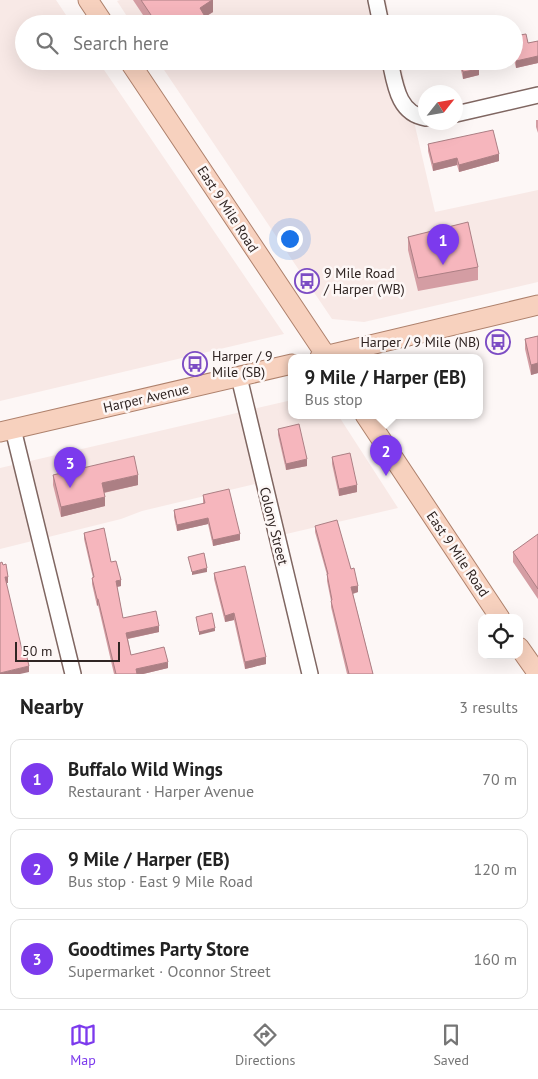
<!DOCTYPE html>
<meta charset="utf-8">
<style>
body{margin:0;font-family:"PT Sans",sans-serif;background:#f6f6f6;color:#222}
.controls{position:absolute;right:15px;bottom:15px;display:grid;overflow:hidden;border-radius:10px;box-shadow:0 5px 20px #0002}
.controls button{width:45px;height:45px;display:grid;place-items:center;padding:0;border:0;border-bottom:1px solid #e0e0e0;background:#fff;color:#222;font:25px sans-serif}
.compass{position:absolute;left:418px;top:85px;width:45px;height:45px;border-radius:50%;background:#fff;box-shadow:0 5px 20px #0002;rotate:59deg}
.scale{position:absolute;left:15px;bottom:12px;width:105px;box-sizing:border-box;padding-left:5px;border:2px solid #302523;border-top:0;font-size:14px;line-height:18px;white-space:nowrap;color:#302523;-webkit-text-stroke:4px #fdf7f6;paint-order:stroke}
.you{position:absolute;left:289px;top:238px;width:18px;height:18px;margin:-12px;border:4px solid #fff;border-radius:50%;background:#1a73e8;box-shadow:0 0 0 8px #1a73e833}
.badge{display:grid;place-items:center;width:32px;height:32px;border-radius:50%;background:#7c3aed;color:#fff;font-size:16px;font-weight:700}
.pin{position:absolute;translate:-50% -41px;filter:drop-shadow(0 1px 2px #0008)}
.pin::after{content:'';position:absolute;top:26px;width:18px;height:15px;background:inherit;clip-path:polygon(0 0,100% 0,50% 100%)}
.popup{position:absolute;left:288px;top:354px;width:195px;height:65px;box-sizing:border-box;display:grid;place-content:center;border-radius:10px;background:#fff;filter:drop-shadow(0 1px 4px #0005);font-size:16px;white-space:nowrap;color:#767676}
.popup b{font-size:19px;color:#222}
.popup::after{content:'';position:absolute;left:50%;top:100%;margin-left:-10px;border:10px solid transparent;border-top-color:#fff}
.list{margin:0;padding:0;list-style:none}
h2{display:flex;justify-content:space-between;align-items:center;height:65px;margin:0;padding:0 20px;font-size:21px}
h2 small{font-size:16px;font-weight:400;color:#767676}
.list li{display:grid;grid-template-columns:32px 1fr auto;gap:15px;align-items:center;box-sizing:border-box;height:80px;margin:0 10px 10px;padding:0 10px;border:1px solid #e0e0e0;border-radius:10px}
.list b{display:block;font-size:19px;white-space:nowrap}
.list p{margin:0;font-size:16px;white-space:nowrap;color:#767676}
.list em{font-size:16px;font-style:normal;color:#767676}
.icon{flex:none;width:28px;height:28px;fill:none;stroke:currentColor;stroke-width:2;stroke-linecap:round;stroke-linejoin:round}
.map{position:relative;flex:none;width:538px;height:674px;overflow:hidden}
.search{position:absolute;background:#fff;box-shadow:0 5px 20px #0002;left:15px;right:15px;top:15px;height:55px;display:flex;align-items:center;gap:12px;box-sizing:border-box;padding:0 18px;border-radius:28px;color:#767676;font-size:19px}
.sheet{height:335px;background:#fff}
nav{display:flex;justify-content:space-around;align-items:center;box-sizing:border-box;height:70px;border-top:1px solid #e0e0e0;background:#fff;font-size:14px;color:#767676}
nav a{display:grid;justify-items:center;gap:2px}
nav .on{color:#7c3aed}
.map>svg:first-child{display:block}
.built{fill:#f8e9e6}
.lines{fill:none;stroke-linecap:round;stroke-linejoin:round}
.minor-casing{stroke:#7f6661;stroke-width:18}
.major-casing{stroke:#ae816c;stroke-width:21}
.minor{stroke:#fff;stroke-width:15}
.major{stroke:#f7d1be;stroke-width:19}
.wall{fill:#d49da3}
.shaded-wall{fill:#ac7f84}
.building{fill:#f6b6bd;stroke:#ac7f84}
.labels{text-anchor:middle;stroke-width:5;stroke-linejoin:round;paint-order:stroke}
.street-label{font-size:14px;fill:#302523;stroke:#fdf7f6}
.poi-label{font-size:14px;fill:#302523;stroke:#fdf7f6;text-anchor:start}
</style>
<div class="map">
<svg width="538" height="674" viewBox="0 0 538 674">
<rect width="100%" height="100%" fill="#fdf7f6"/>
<path class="built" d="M0 0H56L72 24H24V61H98L284 334 0 401Z
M120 0H386L391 24H132L117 1Z
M158 61H400L435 212 538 190V282L364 322 332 319Z
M292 400V415H338L398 508 269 538 255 484 142 511 121 519 0 549V468Z"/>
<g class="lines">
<defs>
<path id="minor" d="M376 0 381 24
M390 61C395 84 398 114 426 118
M456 114 538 95
M239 377 310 674
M13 429 73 674"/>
<path id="major" d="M88 0 104 24
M129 61 327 357
M320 357 538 305
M365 415 500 618
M0 432 292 364
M519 647 538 674"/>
</defs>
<use href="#minor" class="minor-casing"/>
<use href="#major" class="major-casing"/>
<use href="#minor" class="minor"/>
<use href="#major" class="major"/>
</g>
<path class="wall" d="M133 0H213V12L205 17 207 24H149Z
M514 36 528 43 538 41V63L516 68 514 60Z
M459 61H477L479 75 463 79Z
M536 120H538V133L536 127Z
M428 144 499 161 459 172 457 165 433 171 428 151Z
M408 237 478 267V280L418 291 408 250Z
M538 336V373L531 375 525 349V339Z
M278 429 307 466 286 470 278 435Z
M332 457 357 492 339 496 332 464Z
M53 475 138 485 104 493 105 506 61 517 53 485Z
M203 495 240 540 213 546 208 524 177 531 174 517V510L203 504Z
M315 526 351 569 358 592 353 594 373 674H347L331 607V601L327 581V575L315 532Z
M84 533 111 562 121 586 117 587 123 618 159 632 128 639 131 655 168 668 143 674H114L98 605 97 606 92 584V578H93L84 539Z
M538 535V599L513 562V552Z
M214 573 266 664 245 669 234 620 225 622 214 579Z"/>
<path class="shaded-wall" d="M212 0H213V12L200 20V8Z
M207 20V24H188Z
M538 56V63L516 68V61Z
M479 69V75L463 79V72Z
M499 154V161L459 172V165Z
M457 158V165L433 171V164Z
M538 363V373L531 375V365Z
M307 459V466L286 470V464Z
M138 475V485L102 493V483Z
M357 485V492L339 496V489Z
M105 497V506L61 517V507Z
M208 518V524L177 531V525Z
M240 534V540L213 546V540Z
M207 568V572L192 575V572Z
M5 577H8V583H5Z
M121 580V586L116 587V581Z
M358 586V592L351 594V587Z
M97 599H98V605L97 606Z
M234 613V620L225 622V616Z
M159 626V632L126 639V633Z
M215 628V631L199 635V632Z
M266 657V664L245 669V662Z
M168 662V668L143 674H136V669Z
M29 666V672L20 674H0V673Z"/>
<path class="building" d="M141 0H212L200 8 207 20 188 24H157Z
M526 34 528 43 538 41V56L516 61 514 53V36Z
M461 61H477L479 69 463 72Z
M493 130 499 154 459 165 457 158 433 164 428 144Z
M468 222 478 267 418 278 408 237Z
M538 336V363L531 365 525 339Z
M299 424 307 459 286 464 278 429Z
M350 453 357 485 339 489 332 457Z
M134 456 138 475 102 483 105 497 61 507 53 475Z
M229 489 240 534 213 540 208 518 177 525 174 510 205 503 203 495Z
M337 520 351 569 354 568 358 586 351 587 373 674H349L331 601 332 600 327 574H328L315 526Z
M104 528 111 562 116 561 121 580 116 581 123 618 156 611 159 626 126 633 131 655 164 647 168 662 136 669 137 674H116L98 599H97L92 578 94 577 84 533Z
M538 534V589L513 552Z
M204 553 207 568 192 572 188 557Z
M2 562 3 565 6 564 8 577H5L23 654 26 653 29 666 0 673V563Z
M245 566 266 657 245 662 234 613 225 616 214 573Z
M212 613 215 628 199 632 196 617Z"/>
<defs>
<symbol id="bus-ring" viewBox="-11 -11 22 22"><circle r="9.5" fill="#fdf7f6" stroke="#7c4cc4" stroke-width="1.5"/><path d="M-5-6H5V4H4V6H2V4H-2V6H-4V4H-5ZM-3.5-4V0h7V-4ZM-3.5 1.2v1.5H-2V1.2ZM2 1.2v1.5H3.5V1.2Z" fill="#7c4cc4"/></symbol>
</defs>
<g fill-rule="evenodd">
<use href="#bus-ring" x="293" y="267" width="28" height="28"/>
<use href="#bus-ring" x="484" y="328" width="28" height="28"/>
<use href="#bus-ring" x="181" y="350" width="28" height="28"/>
</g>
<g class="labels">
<g class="street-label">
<text transform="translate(228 209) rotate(57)" y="5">East 9 Mile Road</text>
<text transform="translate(146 398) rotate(-13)" y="5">Harper Avenue</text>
<text transform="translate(274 526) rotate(76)" y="5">Colony Street</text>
<text transform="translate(458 554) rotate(56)" y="5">East 9 Mile Road</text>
</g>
<g class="poi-label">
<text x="324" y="278">9 Mile Road<tspan x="324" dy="16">/ Harper (WB)</tspan></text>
<text x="480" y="347" text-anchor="end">Harper / 9 Mile (NB)</text>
<text x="212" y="361">Harper / 9<tspan x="212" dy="16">Mile (SB)</tspan></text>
</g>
</g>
</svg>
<div class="controls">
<button><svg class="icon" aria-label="locate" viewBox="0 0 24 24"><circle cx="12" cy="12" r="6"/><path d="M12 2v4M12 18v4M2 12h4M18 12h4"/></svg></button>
</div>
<svg class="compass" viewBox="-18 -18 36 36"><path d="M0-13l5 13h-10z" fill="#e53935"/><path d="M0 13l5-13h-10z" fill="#767676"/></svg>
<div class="scale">50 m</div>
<div class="you"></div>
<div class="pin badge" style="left:443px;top:265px">1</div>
<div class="pin badge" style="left:386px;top:476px">2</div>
<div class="popup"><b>9 Mile / Harper (EB)</b>Bus stop</div>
<div class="pin badge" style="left:70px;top:488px">3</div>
<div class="search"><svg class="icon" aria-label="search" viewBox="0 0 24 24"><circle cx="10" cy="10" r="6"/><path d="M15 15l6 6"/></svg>Search here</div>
</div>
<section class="sheet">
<h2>Nearby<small>3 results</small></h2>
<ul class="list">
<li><span class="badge">1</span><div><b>Buffalo Wild Wings</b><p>Restaurant · Harper Avenue</p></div><em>70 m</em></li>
<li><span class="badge">2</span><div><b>9 Mile / Harper (EB)</b><p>Bus stop · East 9 Mile Road</p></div><em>120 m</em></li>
<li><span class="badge">3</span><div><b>Goodtimes Party Store</b><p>Supermarket · Oconnor Street</p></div><em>160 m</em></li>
</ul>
</section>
<nav>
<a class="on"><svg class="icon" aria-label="map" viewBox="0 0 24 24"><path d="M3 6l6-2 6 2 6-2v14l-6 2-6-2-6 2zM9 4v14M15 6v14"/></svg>Map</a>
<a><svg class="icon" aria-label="directions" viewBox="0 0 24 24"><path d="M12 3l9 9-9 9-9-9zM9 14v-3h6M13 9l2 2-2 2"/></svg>Directions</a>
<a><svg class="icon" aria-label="saved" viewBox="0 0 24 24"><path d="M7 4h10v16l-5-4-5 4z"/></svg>Saved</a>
</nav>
